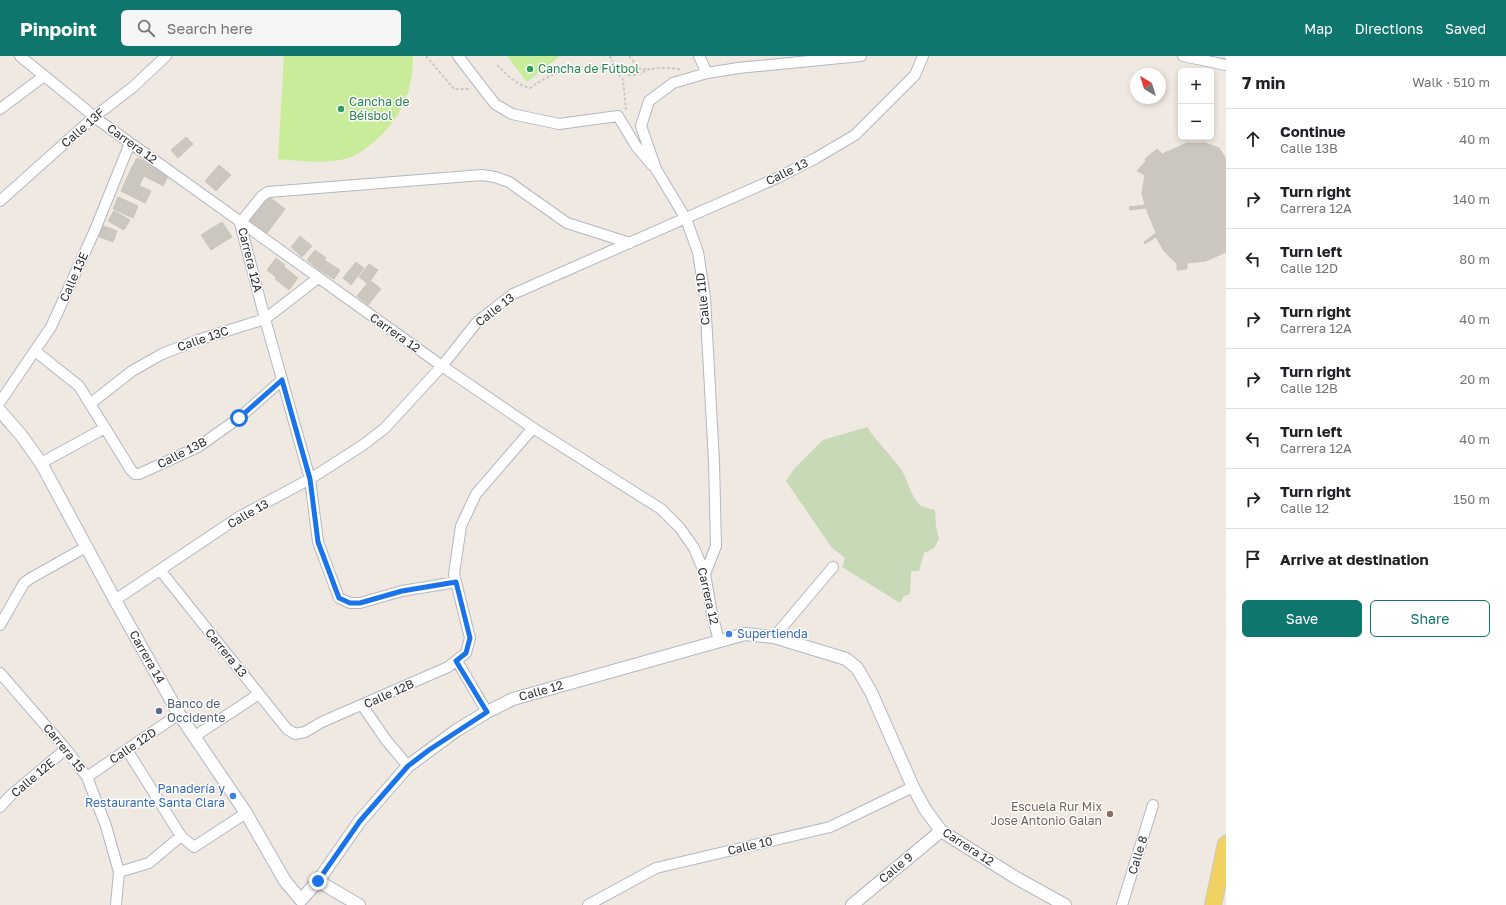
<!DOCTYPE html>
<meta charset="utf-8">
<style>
body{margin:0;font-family:"Golos Text",sans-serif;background:#f6f6f6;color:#202124}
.controls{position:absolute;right:12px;top:12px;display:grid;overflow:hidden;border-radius:6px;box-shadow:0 2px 6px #0003}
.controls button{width:36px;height:36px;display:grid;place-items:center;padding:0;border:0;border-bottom:1px solid #e0e0e0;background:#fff;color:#202124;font:20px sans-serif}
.compass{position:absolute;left:1130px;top:12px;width:36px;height:36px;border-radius:50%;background:#fff;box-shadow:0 2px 6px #0003;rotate:322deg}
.stop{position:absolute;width:12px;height:12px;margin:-9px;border:3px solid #1a73e8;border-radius:50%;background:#fff}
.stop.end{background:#1a73e8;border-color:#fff;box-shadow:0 1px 4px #0008}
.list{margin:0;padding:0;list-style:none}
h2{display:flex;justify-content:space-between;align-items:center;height:52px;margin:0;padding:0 16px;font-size:17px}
h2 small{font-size:13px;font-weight:400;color:#757577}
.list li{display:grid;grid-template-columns:26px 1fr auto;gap:12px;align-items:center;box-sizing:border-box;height:60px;padding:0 16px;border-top:1px solid #e0e0e0}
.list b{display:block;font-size:15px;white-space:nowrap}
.list p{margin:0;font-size:13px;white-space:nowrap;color:#757577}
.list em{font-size:13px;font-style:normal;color:#757577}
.actions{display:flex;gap:8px;padding:12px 16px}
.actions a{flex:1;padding:9px 0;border:1px solid #0f766e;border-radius:6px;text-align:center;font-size:14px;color:#0f766e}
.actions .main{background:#0f766e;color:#fff}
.icon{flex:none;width:22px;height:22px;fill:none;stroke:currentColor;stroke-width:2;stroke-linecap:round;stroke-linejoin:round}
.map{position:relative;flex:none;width:1226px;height:849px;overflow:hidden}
header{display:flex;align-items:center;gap:24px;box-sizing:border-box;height:56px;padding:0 20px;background:#0f766e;color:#fff}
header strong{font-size:19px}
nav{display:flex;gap:22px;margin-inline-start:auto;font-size:14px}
.search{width:280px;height:36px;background:#f6f6f6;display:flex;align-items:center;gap:10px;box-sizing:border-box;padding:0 14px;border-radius:6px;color:#757577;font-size:15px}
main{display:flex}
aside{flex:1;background:#fff}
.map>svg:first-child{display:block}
.cemetery{fill:#c8d9b8}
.pitch{fill:#c9ec9a}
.building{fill:#cbc7bf;stroke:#cbc5ba}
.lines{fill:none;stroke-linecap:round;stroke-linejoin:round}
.minor-casing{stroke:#b4b7c1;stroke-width:12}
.tertiary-casing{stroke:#b4b7c1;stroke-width:14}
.primary-casing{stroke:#c9c9c9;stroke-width:18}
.path{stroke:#c9c9c9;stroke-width:2;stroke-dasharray:3 2;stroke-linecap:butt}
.minor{stroke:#fff;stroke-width:10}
.tertiary{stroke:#fff;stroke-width:12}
.primary{stroke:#f2d163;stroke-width:16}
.route{stroke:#1a73e8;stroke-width:5}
.leisure-dot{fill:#2e9e5b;stroke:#fff;stroke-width:1.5}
.shop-dot{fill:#3f7fe0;stroke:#fff;stroke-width:1.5}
.service-dot{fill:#5c6f8a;stroke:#fff;stroke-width:1.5}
.education-dot{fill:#8d6e63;stroke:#fff;stroke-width:1.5}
.labels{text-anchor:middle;stroke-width:3;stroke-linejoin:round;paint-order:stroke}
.leisure-label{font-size:12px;fill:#27864d;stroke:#fff;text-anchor:start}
.street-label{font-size:12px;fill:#2e2e2e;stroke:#fff}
.shop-label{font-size:12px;fill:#366cbe;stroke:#fff;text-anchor:start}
.service-label{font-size:12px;fill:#4e5e75;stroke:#fff;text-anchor:start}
.education-label{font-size:12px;fill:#785e54;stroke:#fff;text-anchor:end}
</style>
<header>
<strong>Pinpoint</strong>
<div class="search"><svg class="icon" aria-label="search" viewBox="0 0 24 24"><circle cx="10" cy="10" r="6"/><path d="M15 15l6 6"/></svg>Search here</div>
<nav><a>Map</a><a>Directions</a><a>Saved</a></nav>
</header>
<main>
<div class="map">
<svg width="1226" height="849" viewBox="0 0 1226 849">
<rect width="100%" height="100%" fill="#efe9e1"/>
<path class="cemetery" d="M867 371C877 386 890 398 901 413 908 424 910 439 920 449 923 451 930 453 935 454L936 470 939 483 934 492 924 497 919 515H911L910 538 904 540 900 547 842 511 845 502 832 492 786 425 794 413 823 384Z"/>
<path class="pitch" d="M284 0H413C413 37 401 62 374 86 365 93 357 100 345 103 323 108 301 105 278 103Z
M507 0H560L527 26Z"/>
<path class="building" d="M186 81 193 88 178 102 171 94Z
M1187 87H1205L1219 92 1226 103V196L1206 205 1187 207V213L1177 214V208L1164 195 1156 181 1145 188 1144 186 1156 177 1146 152 1130 154 1129 151 1145 149 1142 137 1145 119 1137 115 1146 105 1145 103 1157 93 1162 98Z
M137 102 150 108 144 120 131 113Z
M150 108 160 113 154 125 144 120Z
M219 109 231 119 224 126 213 116Z
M131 113 144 120 139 130 126 124Z
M160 113 169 118 163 130 154 125Z
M213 116 224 126 216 135 205 125Z
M126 124 151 135 145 147 121 135Z
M267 139 285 153 267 177 249 164Z
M118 141 138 150 133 162 113 153Z
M114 155 130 164 124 174 108 165Z
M222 166 232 181 211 194 201 179Z
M101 169 117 175 113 186 97 180Z
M300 180 312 190 302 201 291 191Z
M315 194 326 202 318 213 307 204Z
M276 202 285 209 276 221 267 214Z
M324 204 340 214 334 223 318 213Z
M356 206 364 212 351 229 343 222Z
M369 208 378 214 368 228 359 221Z
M284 211 298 222 289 234 275 223Z
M370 224 381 233 368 249 357 240Z"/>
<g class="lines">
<defs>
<path id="minor" d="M20 0 101 66 442 310 533 372 661 453 680 472 694 492 705 518 712 558 719 585
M458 0 495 48 512 58 559 68 618 60 636 90 652 109
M699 0 707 17
M1183 0 1226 9
M0 53 44 20
M0 145 94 61 133 31 166 0
M35 295 79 330 131 414 135 418H139L198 391 239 362 282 324
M0 346 51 271 95 174 130 87
M90 348 132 315 162 298 198 284 265 263 318 222
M41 407 105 372
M160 514 287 673 295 678 305 676 322 666 448 611 466 597 470 582 454 518 461 470 476 438 533 372
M705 518 716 490 714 406 705 241 698 196 686 163 656 113 641 70 649 45 673 27 707 17 738 12 861 0
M456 526 402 535 360 547H350L339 542 318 486 310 423 265 263 240 167 262 140 268 136 482 119 495 121 509 126 567 167 630 187
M115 544 239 461 310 423 363 389 385 372 407 348 442 310 477 266 513 238 777 122 816 102 855 79 915 19 923 0
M0 569 24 527 31 522 86 491
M774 581 833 511
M457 605 487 656
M0 617 66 693 87 721 106 770 119 816 116 849
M362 649 386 684 408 710
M195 680 259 638
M127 694 181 780 194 791 246 757
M87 721 179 658
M0 751 11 739 66 693
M119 816 149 807 181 780
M588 849 656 812 830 771 913 731
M1122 849 1153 749"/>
<path id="tertiary" d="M0 355 21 379 41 407 115 544 179 658 246 757 285 825 301 844 318 825 360 765 408 710 457 674 487 656 513 643 745 578 774 581 846 603 857 612 871 636 913 731 925 753 941 775 1018 823 1065 849
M318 825 359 849
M852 849 941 775"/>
<path id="primary" d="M1213 849 1226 788"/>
</defs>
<use href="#minor" class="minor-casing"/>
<use href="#tertiary" class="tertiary-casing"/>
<use href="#primary" class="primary-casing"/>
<path class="path" d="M426 0 454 33H471
M610 0 615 12 623 24 626 54
M629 0 640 13H648
M497 9C507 19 517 29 530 32 556 13 581 8 612 12 618 13 623 19 629 19 633 19 638 19 641 17 644 16 647 14 650 13 657 12 674 11 681 14"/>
<use href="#minor" class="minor"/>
<use href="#tertiary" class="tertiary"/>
<use href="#primary" class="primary"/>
</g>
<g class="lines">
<path class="route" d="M239 362 282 324 310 423 318 486 339 542 350 547H360L402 535 456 526 470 582 466 597 456 605 487 656 429 694 408 710 360 765 318 825"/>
</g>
<g class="leisure-dot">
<circle cx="530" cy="13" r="4"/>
<circle cx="341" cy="53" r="4"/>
</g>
<g class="shop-dot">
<circle cx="729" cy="578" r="4"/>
<circle cx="233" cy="740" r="4"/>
</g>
<circle class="service-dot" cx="159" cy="655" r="4"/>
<circle class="education-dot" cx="1110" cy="758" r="4"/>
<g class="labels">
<g class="leisure-label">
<text x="538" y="17">Cancha de Fútbol</text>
<text x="349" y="50">Cancha de<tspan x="349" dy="14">Béisbol</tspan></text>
</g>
<g class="street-label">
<text transform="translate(83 72) rotate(-41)" y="4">Calle 13F</text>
<text transform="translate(132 88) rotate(36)" y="4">Carrera 12</text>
<text transform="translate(787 116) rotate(-26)" y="4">Calle 13</text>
<text transform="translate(250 204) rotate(76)" y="4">Carrera 12A</text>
<text transform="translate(74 221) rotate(-66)" y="4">Calle 13E</text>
<text transform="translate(703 243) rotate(-96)" y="4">Calle 11D</text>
<text transform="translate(495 254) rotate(-38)" y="4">Calle 13</text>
<text transform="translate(395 277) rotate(35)" y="4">Carrera 12</text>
<text transform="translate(203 283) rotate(-19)" y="4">Calle 13C</text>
<text transform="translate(182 397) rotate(-27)" y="4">Calle 13B</text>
<text transform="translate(248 458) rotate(-30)" y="4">Calle 13</text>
<text transform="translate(708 540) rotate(77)" y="4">Carrera 12</text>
<text transform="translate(226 597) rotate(51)" y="4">Carrera 13</text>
<text transform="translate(147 601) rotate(60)" y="4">Carrera 14</text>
<text transform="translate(541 635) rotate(-16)" y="4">Calle 12</text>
<text transform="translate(389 638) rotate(-24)" y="4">Calle 12B</text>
<text transform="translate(133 690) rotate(-34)" y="4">Calle 12D</text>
<text transform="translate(64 692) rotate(51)" y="4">Carrera 15</text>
<text transform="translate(33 722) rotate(-40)" y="4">Calle 12E</text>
<text transform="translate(750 790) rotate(-13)" y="4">Calle 10</text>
<text transform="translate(968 791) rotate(33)" y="4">Carrera 12</text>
<text transform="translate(1138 799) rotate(-73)" y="4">Calle 8</text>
<text transform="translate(896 812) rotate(-40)" y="4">Calle 9</text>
</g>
<g class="shop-label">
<text x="737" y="582">Supertienda</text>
<text x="225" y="737" text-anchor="end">Panadería y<tspan x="225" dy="14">Restaurante Santa Clara</tspan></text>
</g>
<g class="service-label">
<text x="167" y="652">Banco de<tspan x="167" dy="14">Occidente</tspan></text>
</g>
<g class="education-label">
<text x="1102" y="755">Escuela Rur Mix<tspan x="1102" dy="14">Jose Antonio Galan</tspan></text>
</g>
</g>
</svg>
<div class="controls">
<button>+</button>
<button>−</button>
</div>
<svg class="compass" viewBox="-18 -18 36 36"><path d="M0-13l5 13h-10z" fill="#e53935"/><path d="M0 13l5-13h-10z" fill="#757577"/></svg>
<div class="stop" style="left:239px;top:362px"></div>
<div class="stop end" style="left:318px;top:825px"></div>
</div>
<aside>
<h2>7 min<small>Walk · 510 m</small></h2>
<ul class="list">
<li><svg class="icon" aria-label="ahead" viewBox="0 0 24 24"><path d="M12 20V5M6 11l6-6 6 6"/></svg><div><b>Continue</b><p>Calle 13B</p></div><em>40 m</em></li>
<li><svg class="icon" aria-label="right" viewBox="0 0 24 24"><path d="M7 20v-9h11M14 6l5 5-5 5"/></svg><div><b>Turn right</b><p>Carrera 12A</p></div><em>140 m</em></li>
<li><svg class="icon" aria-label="left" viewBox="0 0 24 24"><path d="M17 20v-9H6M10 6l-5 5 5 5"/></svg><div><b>Turn left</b><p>Calle 12D</p></div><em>80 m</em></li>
<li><svg class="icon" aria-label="right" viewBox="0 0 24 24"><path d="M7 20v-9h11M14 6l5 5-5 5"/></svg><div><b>Turn right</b><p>Carrera 12A</p></div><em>40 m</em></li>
<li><svg class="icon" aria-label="right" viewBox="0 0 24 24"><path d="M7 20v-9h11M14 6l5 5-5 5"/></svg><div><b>Turn right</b><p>Calle 12B</p></div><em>20 m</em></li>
<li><svg class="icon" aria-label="left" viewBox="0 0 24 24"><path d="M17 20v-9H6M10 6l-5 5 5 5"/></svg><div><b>Turn left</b><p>Carrera 12A</p></div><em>40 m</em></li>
<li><svg class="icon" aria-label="right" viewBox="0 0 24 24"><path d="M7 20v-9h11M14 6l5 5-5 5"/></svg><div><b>Turn right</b><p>Calle 12</p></div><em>150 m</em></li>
<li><svg class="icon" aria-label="arrive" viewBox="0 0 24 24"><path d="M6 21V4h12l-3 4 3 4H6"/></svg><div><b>Arrive at destination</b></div></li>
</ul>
<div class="actions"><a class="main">Save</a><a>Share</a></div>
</aside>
</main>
